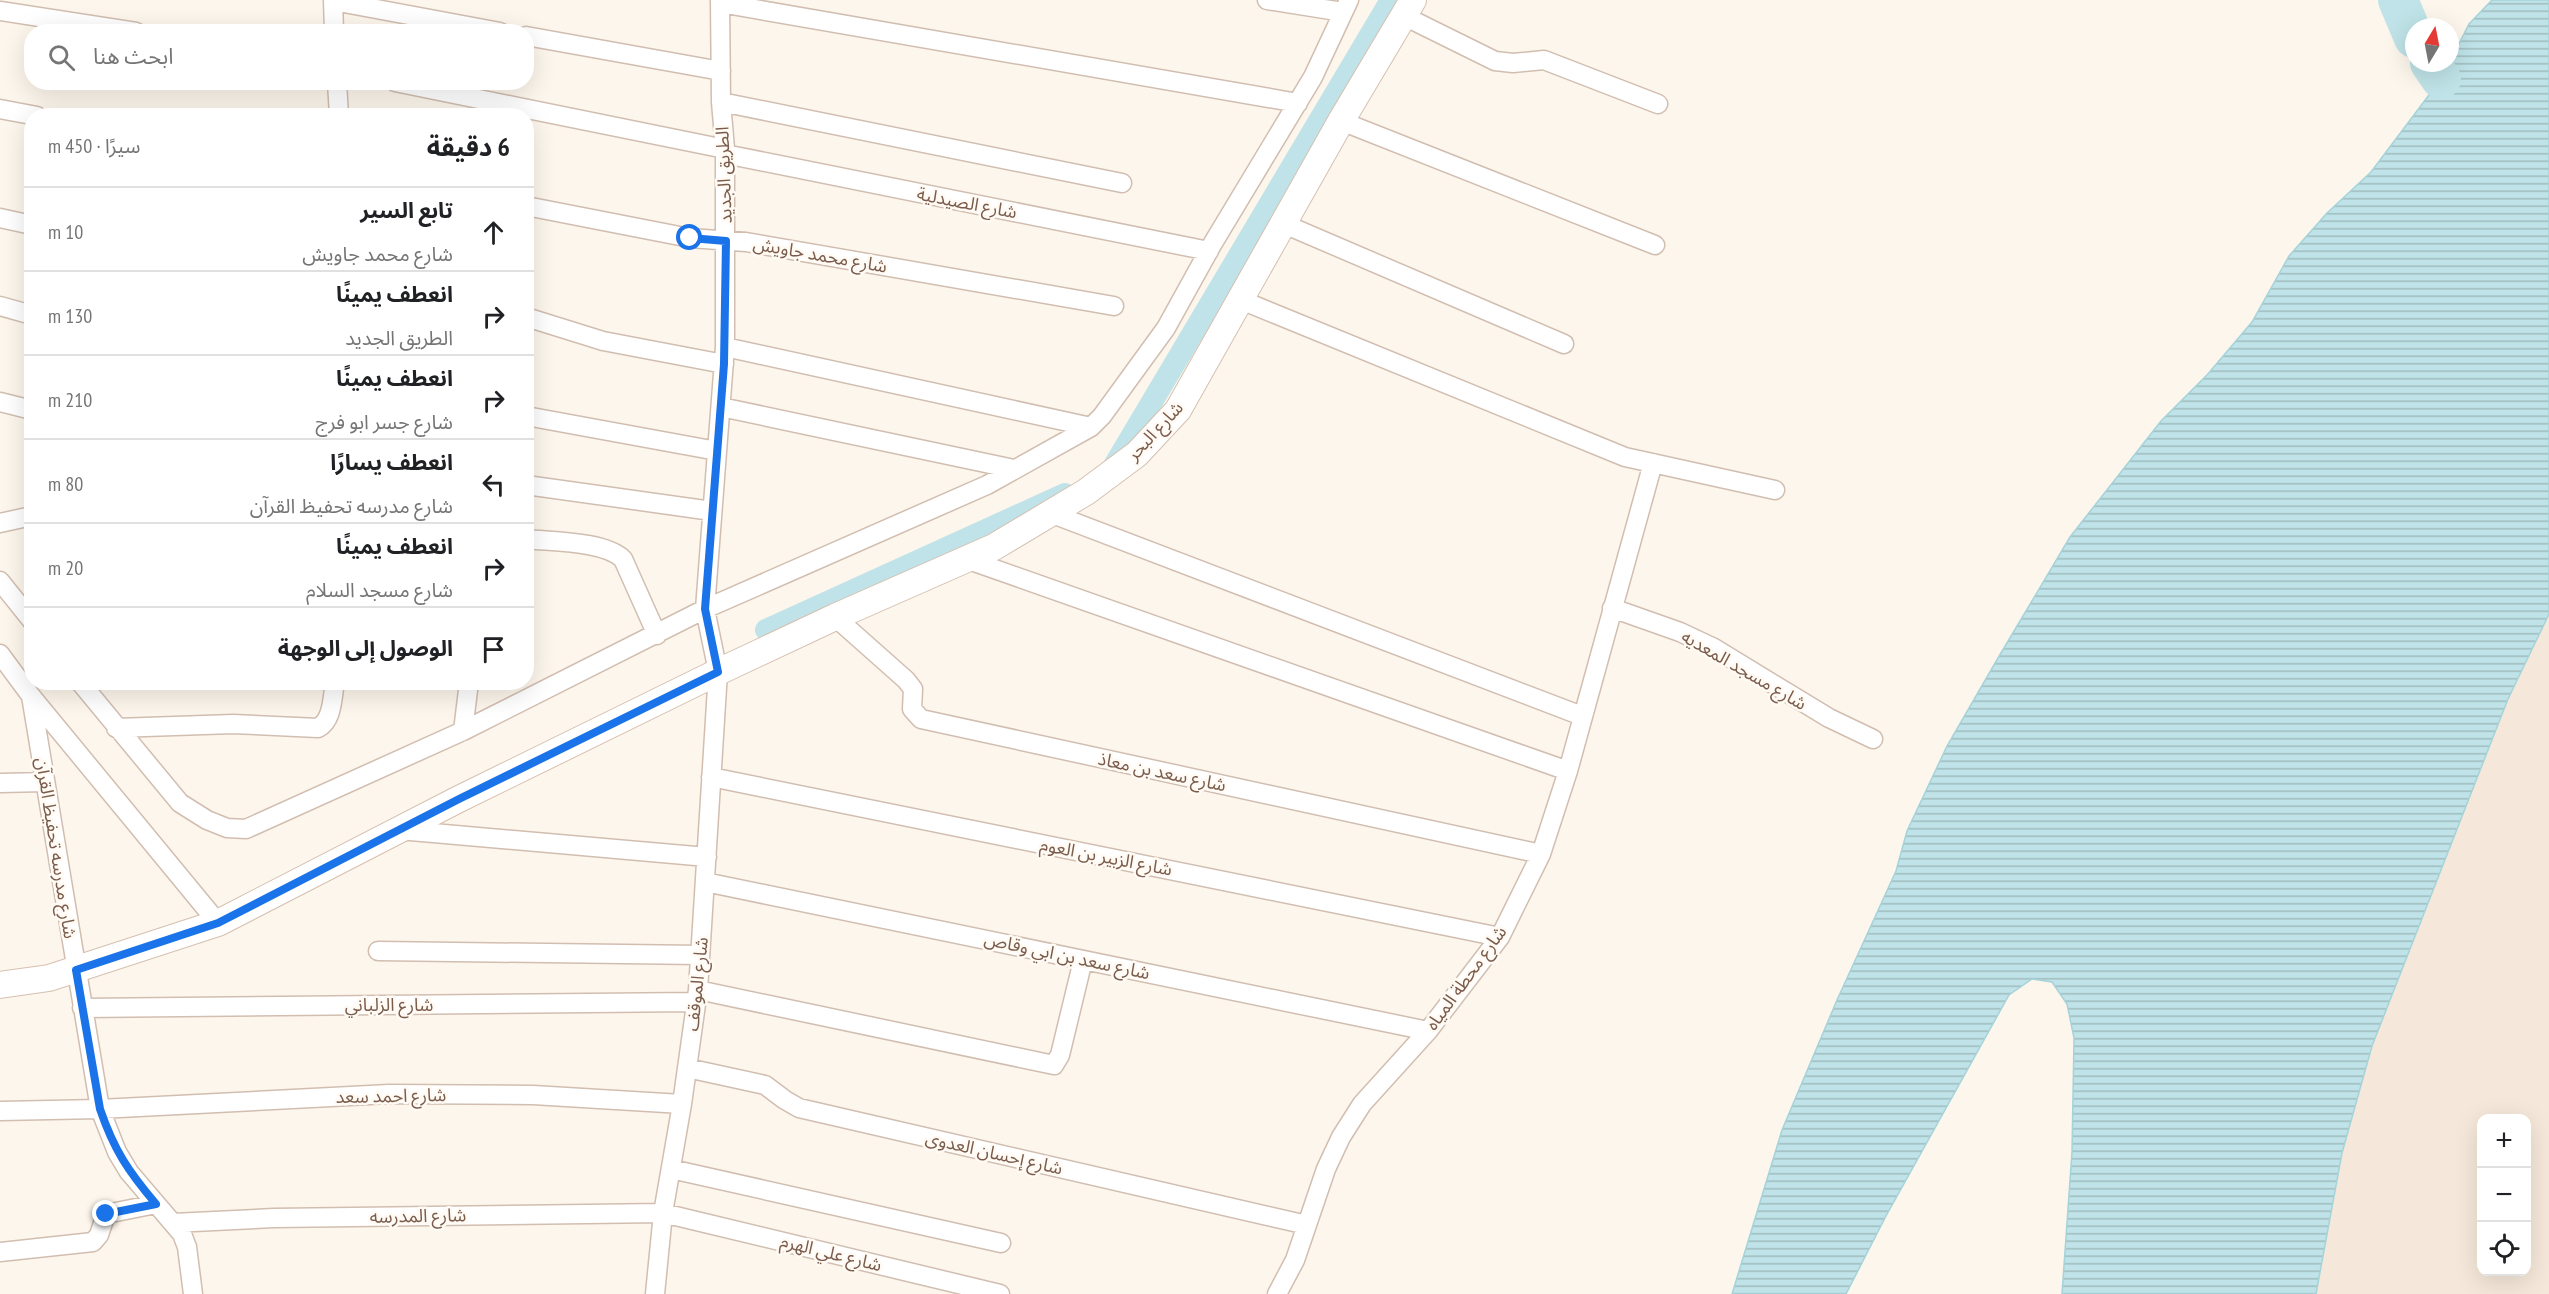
<!DOCTYPE html>
<html lang="ar">
<meta charset="utf-8">
<style>
body{margin:0;font-family:"PT Sans Narrow","Noto Sans Arabic",sans-serif;background:#f6f6f6;color:#202124;direction:rtl}
.controls{position:absolute;right:18px;bottom:18px;display:grid;overflow:hidden;border-radius:12px;box-shadow:0 6px 24px #0002}
.controls button{width:54px;height:54px;display:grid;place-items:center;padding:0;border:0;border-bottom:2px solid #e0e0e0;background:#fff;color:#202124;font:30px sans-serif}
.compass{position:absolute;left:2405px;top:18px;width:54px;height:54px;border-radius:50%;background:#fff;box-shadow:0 6px 24px #0002;rotate:10deg}
.stop{position:absolute;width:18px;height:18px;margin:-14px;border:4px solid #1a73e8;border-radius:50%;background:#fff}
.stop.end{background:#1a73e8;border-color:#fff;box-shadow:0 2px 6px #0008}
.list{margin:0;padding:0;list-style:none}
h2{display:flex;justify-content:space-between;align-items:center;height:78px;margin:0;padding:0 24px;font-size:26px}
h2 small{font-size:20px;font-weight:400;color:#757577}
.list li{display:grid;grid-template-columns:39px 1fr auto;gap:18px;align-items:center;box-sizing:border-box;height:84px;padding:0 24px;border-top:2px solid #e0e0e0}
.list b{display:block;font-size:22px;white-space:nowrap}
.list p{margin:0;font-size:20px;white-space:nowrap;color:#757577}
.list em{font-size:20px;font-style:normal;color:#757577}
.icon{flex:none;width:33px;height:33px;fill:none;stroke:currentColor;stroke-width:2;stroke-linecap:round;stroke-linejoin:round}
.map{position:relative;flex:none;width:2549px;height:1294px;overflow:hidden;direction:ltr}
.search{position:absolute;background:#fff;box-shadow:0 6px 24px #0002;left:24px;top:24px;width:510px;height:66px;display:flex;align-items:center;gap:15px;box-sizing:border-box;padding:0 21px;border-radius:24px;color:#757577;font-size:22px}
.panel{position:absolute;background:#fff;box-shadow:0 6px 24px #0002;left:24px;top:108px;width:510px;height:582px;border-radius:24px;direction:rtl}
.map>svg:first-child{display:block}
.residential{fill:#f5e8da;fill-rule:evenodd}
.water{fill:url(#water-rules);stroke:#a5d3da;stroke-width:1.5}
.lines{fill:none;stroke-linecap:round;stroke-linejoin:round}
.canal{stroke:#bfe3e8;stroke-width:22}
.river{stroke:#bfe3e8;stroke-width:40}
.street-casing{stroke:#d1beb0;stroke-width:21}
.secondary-casing{stroke:#d6c0b0;stroke-width:28}
.street{stroke:#fff;stroke-width:18}
.secondary{stroke:#fff;stroke-width:26}
.route{stroke:#1a73e8;stroke-width:8}
.labels{text-anchor:middle;stroke-width:5;stroke-linejoin:round;paint-order:stroke}
.street-label{font-size:18px;fill:#7a5c4d;stroke:#fffaf3}
</style>
<div class="map">
<svg width="2549" height="1294" viewBox="0 0 2549 1294">
<defs>
<pattern id="water-rules" width="6" height="5" patternUnits="userSpaceOnUse" patternTransform="scale(1.5)"><rect width="6" height="5" fill="#bfe3e8"/><path d="M0 2.5h6" fill="none" stroke="#a0bbbe"/></pattern>
</defs>
<rect width="100%" height="100%" fill="#fdf6ec"/>
<path class="residential" d="M2549 245V1294H2168ZM2482 1118H2526V1272H2482Z"/>
<path class="water" d="M2492 0H2549V614L2508 699 2372 1046 2342 1153 2316 1294H2062L2072 1152 2074 1038 2067 1004 2052 982 2032 979 2009 995 1886 1216 1846 1294H1732L1782 1130 1837 1000 1896 871 1907 831 1947 746 1998 658 2070 537 2161 421 2207 375 2252 322 2289 256 2327 213 2371 172 2441 79 2469 24Z"/>
<g class="lines">
<path class="canal" d="M1109 474 1391 0
M766 630 1065 494"/>
<path class="river" d="M2398 0 2414 38
M2430 63 2441 79"/>
<defs>
<path id="street" d="M333 0 334 32
M1267 0 1343 12
M333 1 500 32
M720 3 1298 103
M0 11 136 32
M1404 16 1495 61 1513 63 1544 60 1658 104
M526 36 721 71
M337 82 339 116
M395 82 725 149
M721 102 1122 183
M0 109 37 116
M1341 121 1655 245
M725 154 1209 251
M526 206 690 238 746 242 1114 306
M0 218 32 225
M1284 224 1564 344
M1241 300 1625 457 1775 490
M0 306 32 315
M526 317 603 341 724 364
M725 347 1091 427
M0 402 32 410
M721 407 1014 469
M526 416 717 451
M526 485 712 511
M1050 513 1582 716
M0 523 32 516
M526 539C553 542 604 541 623 559L657 635
M966 559 1568 771
M0 581 32 621
M1612 608 1680 632 1714 648 1829 718 1873 739
M835 617 906 680 913 689 912 709 921 719 1541 854
M0 654 31 696 218 923
M80 682 180 803 207 820 227 828 246 829 463 731 705 609 987 485 1091 427 1102 416 1166 328 1213 243 1313 77 1349 0
M31 696 100 1109 117 1152 129 1172 182 1234 187 1247 193 1294
M116 728 233 724 318 728C333 720 332 698 335 682
M463 731 469 682
M711 777 1500 937
M0 783 45 782
M399 830 707 857
M705 882 1428 1031
M378 951 700 955
M698 990 1054 1065 1060 1055 1083 960
M82 1008 696 1002
M687 1068 765 1085 785 1100 799 1108 1307 1225
M0 1111 100 1109 389 1094 533 1095 682 1104
M671 1169 1001 1243
M173 1223 274 1218 663 1213 1000 1294
M0 1252 93 1242 99 1235 106 1214 156 1204
M655 1294 663 1213 682 1104 698 990 718 672 705 609 725 347V149L721 102 720 0
M1277 1294 1295 1260 1326 1169 1341 1137 1362 1104 1428 1031 1500 937 1541 854 1568 771 1653 463"/>
<path id="secondary" d="M0 985 49 978 218 923 459 799 718 672 835 617 994 547 1086 492 1137 454 1178 410 1341 121 1413 0"/>
</defs>
<use href="#street" class="street-casing"/>
<use href="#secondary" class="secondary-casing"/>
<use href="#street" class="street"/>
<use href="#secondary" class="secondary"/>
</g>
<g class="lines">
<path class="route" d="M106 1214 156 1204C128 1171 114 1150 100 1109L76 970 218 923 459 799 718 672 705 609 724 364 726 241 690 238"/>
</g>
<g class="labels">
<g class="street-label">
<text transform="translate(724 175) rotate(-92)" y="6">الطريق الجديد</text>
<text transform="translate(967 203) rotate(11)" y="6">شارع الصيدلية</text>
<text transform="translate(820 255) rotate(10)" y="6">شارع محمد جاويش</text>
<text transform="translate(1155 431) rotate(-47)" y="6">شارع البحر</text>
<text transform="translate(1744 670) rotate(30)" y="6">شارع مسجد المعديه</text>
<text transform="translate(1162 772) rotate(12)" y="6">شارع سعد بن معاذ</text>
<text transform="translate(56 848) rotate(81)" y="6">شارع مدرسه تحفيظ القرآن</text>
<text transform="translate(1106 857) rotate(11)" y="6">شارع الزبير بن العوم</text>
<text transform="translate(1067 956) rotate(12)" y="6">شارع سعد بن ابي وقاص</text>
<text transform="translate(1466 978) rotate(-54)" y="6">شارع محطة المياه</text>
<text transform="translate(697 984) rotate(-84)" y="6">شارع الموقف</text>
<text x="389" y="1011">شارع الزلباني</text>
<text transform="translate(391 1096) rotate(-1)" y="6">شارع احمد سعد</text>
<text transform="translate(994 1153) rotate(13)" y="6">شارع إحسان العدوى</text>
<text transform="translate(418 1216) rotate(-1)" y="6">شارع المدرسه</text>
<text transform="translate(831 1253) rotate(14)" y="6">شارع علي الهرم</text>
</g>
</g>
</svg>
<div class="controls">
<button>+</button>
<button>−</button>
<button><svg class="icon" aria-label="locate" viewBox="0 0 24 24"><circle cx="12" cy="12" r="6"/><path d="M12 2v4M12 18v4M2 12h4M18 12h4"/></svg></button>
</div>
<svg class="compass" viewBox="-18 -18 36 36"><path d="M0-13l5 13h-10z" fill="#e53935"/><path d="M0 13l5-13h-10z" fill="#757577"/></svg>
<div class="stop" style="left:690px;top:238px"></div>
<div class="stop end" style="left:106px;top:1214px"></div>
<div class="search"><svg class="icon" aria-label="search" viewBox="0 0 24 24"><circle cx="10" cy="10" r="6"/><path d="M15 15l6 6"/></svg>ابحث هنا</div>
<section class="panel">
<h2>6 دقيقة<small>سيرًا · 450 m</small></h2>
<ul class="list">
<li><svg class="icon" aria-label="ahead" viewBox="0 0 24 24"><path d="M12 20V5M6 11l6-6 6 6"/></svg><div><b>تابع السير</b><p>شارع محمد جاويش</p></div><em>10 m</em></li>
<li><svg class="icon" aria-label="right" viewBox="0 0 24 24"><path d="M7 20v-9h11M14 6l5 5-5 5"/></svg><div><b>انعطف يمينًا</b><p>الطريق الجديد</p></div><em>130 m</em></li>
<li><svg class="icon" aria-label="right" viewBox="0 0 24 24"><path d="M7 20v-9h11M14 6l5 5-5 5"/></svg><div><b>انعطف يمينًا</b><p>شارع جسر ابو فرج</p></div><em>210 m</em></li>
<li><svg class="icon" aria-label="left" viewBox="0 0 24 24"><path d="M17 20v-9H6M10 6l-5 5 5 5"/></svg><div><b>انعطف يسارًا</b><p>شارع مدرسه تحفيظ القرآن</p></div><em>80 m</em></li>
<li><svg class="icon" aria-label="right" viewBox="0 0 24 24"><path d="M7 20v-9h11M14 6l5 5-5 5"/></svg><div><b>انعطف يمينًا</b><p>شارع مسجد السلام</p></div><em>20 m</em></li>
<li><svg class="icon" aria-label="arrive" viewBox="0 0 24 24"><path d="M6 21V4h12l-3 4 3 4H6"/></svg><div><b>الوصول إلى الوجهة</b></div></li>
</ul>
</section>
</div>
